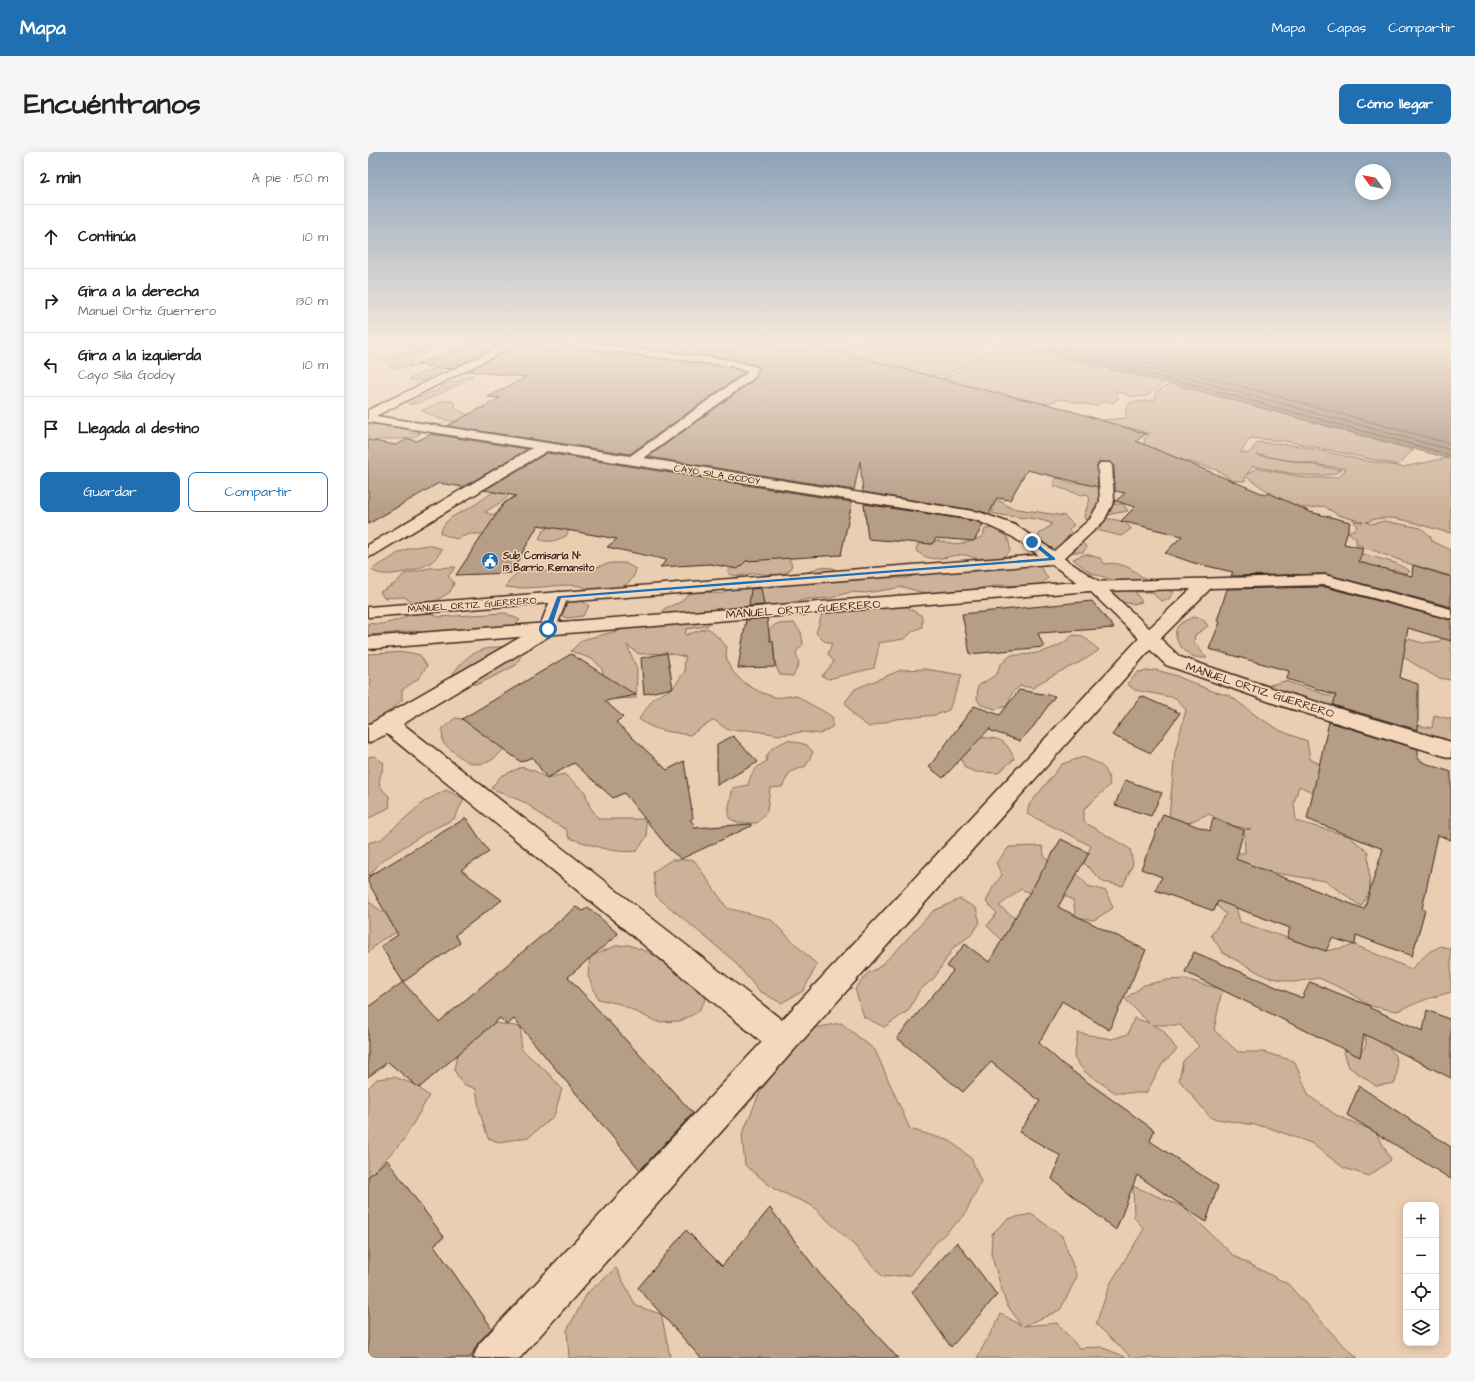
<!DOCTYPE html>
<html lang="es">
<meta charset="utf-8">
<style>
body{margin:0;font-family:"Architects Daughter",sans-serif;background:#f6f6f6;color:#202124}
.controls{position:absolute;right:12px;bottom:12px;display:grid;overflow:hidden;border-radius:8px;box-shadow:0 2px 10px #0003}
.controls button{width:36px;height:36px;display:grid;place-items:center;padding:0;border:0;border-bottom:1px solid #e0e0e0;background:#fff;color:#202124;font:20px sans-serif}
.compass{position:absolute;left:987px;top:12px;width:36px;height:36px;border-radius:50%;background:#fff;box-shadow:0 2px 10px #0003;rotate:303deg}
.stop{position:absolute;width:12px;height:12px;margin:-9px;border:3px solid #1f6fb2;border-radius:50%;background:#fff}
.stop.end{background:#1f6fb2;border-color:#fff;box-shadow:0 1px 4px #0008}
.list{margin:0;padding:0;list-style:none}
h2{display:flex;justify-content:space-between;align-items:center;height:52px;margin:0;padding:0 16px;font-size:17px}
h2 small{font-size:13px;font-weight:400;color:#757577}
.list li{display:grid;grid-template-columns:26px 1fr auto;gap:12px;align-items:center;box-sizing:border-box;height:64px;padding:0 16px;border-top:1px solid #e0e0e0}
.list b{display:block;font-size:15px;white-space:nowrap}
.list p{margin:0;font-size:13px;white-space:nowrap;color:#757577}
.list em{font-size:13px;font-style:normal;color:#757577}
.actions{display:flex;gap:8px;padding:12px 16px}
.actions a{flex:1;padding:9px 0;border:1px solid #1f6fb2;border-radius:8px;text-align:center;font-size:14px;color:#1f6fb2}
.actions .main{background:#1f6fb2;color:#fff}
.icon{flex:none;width:22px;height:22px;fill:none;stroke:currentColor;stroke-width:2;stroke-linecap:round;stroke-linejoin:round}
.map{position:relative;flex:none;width:1083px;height:1206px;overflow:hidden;border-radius:8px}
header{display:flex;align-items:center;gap:24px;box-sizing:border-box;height:56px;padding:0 20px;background:#1f6fb2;color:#fff}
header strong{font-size:19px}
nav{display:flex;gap:22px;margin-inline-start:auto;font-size:14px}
.intro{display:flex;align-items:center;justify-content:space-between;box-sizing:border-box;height:96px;padding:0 24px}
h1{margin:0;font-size:28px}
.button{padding:10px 18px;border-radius:8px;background:#1f6fb2;color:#fff;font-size:14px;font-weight:700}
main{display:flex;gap:24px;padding:0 24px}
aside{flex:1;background:#fff;border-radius:8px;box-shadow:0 2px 10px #0003}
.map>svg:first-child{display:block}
.green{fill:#cdb29a;stroke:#846e5c;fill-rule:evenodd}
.water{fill:#a28a76;stroke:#796453}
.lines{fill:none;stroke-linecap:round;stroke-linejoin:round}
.shore{stroke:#645041;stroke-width:1}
.building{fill:#b69d86;stroke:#3b2a1e}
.street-casing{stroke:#3b2a1e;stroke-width:3}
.secondary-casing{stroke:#3b2a1e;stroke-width:3}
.street{fill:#f5d8bc;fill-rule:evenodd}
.secondary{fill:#f5d8bc;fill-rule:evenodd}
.route{fill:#1f6fb2}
.labels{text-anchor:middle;stroke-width:3;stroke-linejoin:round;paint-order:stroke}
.far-street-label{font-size:10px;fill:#3b2a1e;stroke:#f5d8bc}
.far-poi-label{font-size:10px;font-weight:bold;fill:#3b2a1e;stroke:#f5d8bc;text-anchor:start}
.street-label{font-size:12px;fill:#3b2a1e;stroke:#f5d8bc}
</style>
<header>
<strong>Mapa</strong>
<nav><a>Mapa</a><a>Capas</a><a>Compartir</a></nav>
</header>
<div class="intro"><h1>Encuéntranos</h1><a class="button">Cómo llegar</a></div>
<main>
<aside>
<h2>2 min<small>A pie · 150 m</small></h2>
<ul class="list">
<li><svg class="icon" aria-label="ahead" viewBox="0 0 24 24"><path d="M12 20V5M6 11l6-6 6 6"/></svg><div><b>Continúa</b></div><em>10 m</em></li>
<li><svg class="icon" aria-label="right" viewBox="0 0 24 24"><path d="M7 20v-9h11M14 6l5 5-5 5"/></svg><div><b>Gira a la derecha</b><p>Manuel Ortiz Guerrero</p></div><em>130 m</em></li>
<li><svg class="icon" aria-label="left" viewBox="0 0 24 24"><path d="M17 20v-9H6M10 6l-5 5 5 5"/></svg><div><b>Gira a la izquierda</b><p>Cayo Sila Godoy</p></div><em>10 m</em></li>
<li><svg class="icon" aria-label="arrive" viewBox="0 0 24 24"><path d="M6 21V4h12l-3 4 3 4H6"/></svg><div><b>Llegada al destino</b></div></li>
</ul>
<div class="actions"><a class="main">Guardar</a><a>Compartir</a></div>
</aside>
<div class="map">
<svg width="1083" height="1206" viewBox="0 0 1083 1206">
<rect width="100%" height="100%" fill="#eaceb2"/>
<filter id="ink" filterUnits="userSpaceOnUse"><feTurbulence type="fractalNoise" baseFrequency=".025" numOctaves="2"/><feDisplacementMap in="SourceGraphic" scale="8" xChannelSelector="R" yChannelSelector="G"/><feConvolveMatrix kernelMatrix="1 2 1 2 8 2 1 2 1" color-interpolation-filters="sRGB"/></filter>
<g filter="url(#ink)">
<path class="green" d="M341 191H619L606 203 603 202 600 204 602 207C574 237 537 219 503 211L508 208 498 205 490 209 406 191 353 207 339 204H323L324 201H299L300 199Z
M639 192 797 230 779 244 765 245 747 239 751 246 746 250H734L727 254 693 247 676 252 623 242 627 240 588 234 587 229 574 226 587 222 599 214 607 205Z
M53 199 59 200 51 205 44 206 42 213 48 214 23 216 19 209 14 208 23 203Z
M69 216 72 220C61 224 54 233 42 227L54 221Z
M99 224H105L70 243 47 252H40L60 241 69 239 76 232 87 230Z
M802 232 824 237 1045 298 1030 313 924 290 882 286 873 300 880 302 890 290 933 294 994 308 1035 315 1079 306 1083 307V381C1056 376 1025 358 998 370L1003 372 1016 369 1053 376 1062 384 1064 389 1083 398V424L1045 413 988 392V387L980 380 989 376 986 369 995 370 970 363 956 354C951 355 945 356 940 356 920 356 893 334 877 324V329H866L849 318 768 294 777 291 776 287 782 282 757 274 749 277 725 273 736 268 759 266 757 258 763 250C771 251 778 248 787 248L788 240ZM889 303 978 317 971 325 940 326 888 316 878 323 885 314C907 318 955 331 973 318Z
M76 249H85L88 257 98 262H129C100 268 80 276 54 258Z
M15 272C24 277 32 274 42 276L43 280 53 281C42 292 15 283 0 291V273Z
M689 326C695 327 698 330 704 331 714 332 722 328 732 328L743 352H755L760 359 743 362 737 366C746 368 759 368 763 377L753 384 721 376 716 364 722 347 719 342 713 343 686 334V327Z
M126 340 140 342 139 346 117 360 124 363 141 360 117 382H102L88 387 72 381C78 364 91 362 105 354 113 349 118 344 126 340Z
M622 348 632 349 643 356 697 364 706 373 701 378 719 395 715 400C695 400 682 403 668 387L673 380 683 374V371C663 364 643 366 623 361L626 358 614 356Z
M189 373 202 376 198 384C189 388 180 392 171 387 175 377 177 376 189 373Z
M632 375C639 383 642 389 642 399L635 406C626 406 616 408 607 406 602 405 597 402 592 403 573 405 566 412 548 399L549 394 554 391 564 392 566 389C572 388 575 390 581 391 594 393 604 390 615 384L617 377Z
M61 393 74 397C71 403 67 407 62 411 51 418 14 428 4 418 10 412 16 411 23 406 37 396 44 395 61 393Z
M988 400 1027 411 1042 419 1039 422 1028 418 968 424 973 433 965 437 890 432 883 427 881 423Z
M717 402 732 406 737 412C761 408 770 425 788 434 794 437 800 438 806 440L801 447 793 449 783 440H767L774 450 766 452 751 450 745 442V428L723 421 705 407Z
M420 405 424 413 421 419 411 424 387 421 371 424 363 423 360 420C373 404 401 407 420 405Z
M244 411H257L268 417C265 435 245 440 229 439 221 438 213 433 205 433 183 433 160 438 138 435 144 422 154 416 168 417L171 420 200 416 209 420Z
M654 413 672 415 680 426 672 433 658 434 632 433 596 439 556 441 535 435 498 441 482 440 463 446 442 447 403 454 387 453 364 456 350 464 339 474 318 477 317 483 340 476 351 486 359 495C352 520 386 540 407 545 414 547 422 542 428 544 433 545 437 550 442 552 451 557 457 559 465 566L464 575 452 582 435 580 412 583 380 578H360L346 568 322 583C304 580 285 579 271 567L286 546 305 536 317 519 316 510 318 505 299 501 271 502 259 493 269 517 268 546 247 547 238 535 234 517 226 508 203 499 214 488 280 471 291 466 297 456 313 450 323 438 353 442 361 437 437 426 439 421 451 415 465 416 474 423 490 425 538 426 560 419Z
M88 415 80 424 86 431 82 440 63 452H49L36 445 16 446 12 440 28 431 36 422 61 416Z
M213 448 221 454 215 464 199 466 186 461 200 450Z
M529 449 554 464V475L545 479 536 487 510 491V498L506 516 460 527 454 524 466 510 460 502 464 491 456 489 448 481 455 459Z
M62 461 70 465 137 461 152 468 140 480 113 475 56 481 48 479 0 483V471C20 475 28 467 46 462 51 461 57 461 62 461Z
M825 465 835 467 840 474 827 483 826 490 839 506C835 506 830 506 827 505 816 502 801 484 811 473 814 470 821 467 825 465Z
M426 471 433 480 435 492 428 500 431 512 425 524 412 523C402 506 411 496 399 480L408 472Z
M1080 474 1083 475V528L1070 526 1030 502 1040 487 1055 491 1072 489Z
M705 483 715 484 731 498C711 514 686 519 665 536L652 534 644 541 639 554 628 557 613 553 609 547 610 534 629 522 632 513 643 503C664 504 690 498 705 483Z
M140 494 154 502 148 513 135 520 110 532H91L85 522C100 499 114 496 140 494Z
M39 500 52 503 59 514 51 526 34 538V548L0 578V546L3 528 0 521V502Z
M557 517 594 523 581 558 568 563 528 567 501 575 486 564 477 550 487 537 533 518Z
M788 518 806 523 844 539 862 544 890 565 913 579 939 589 942 607 952 612 962 648 931 634 926 651 928 669 981 684 1000 700 1002 739 993 754 957 729 901 720 867 751 872 770 958 799 987 793 1043 817 1061 800 1073 794 1083 797V840L1059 847 1029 859 1002 854 977 838 951 826 926 830 899 825 855 801 843 783 858 762 838 744 854 701H877L876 678 883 677 865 674 840 662 808 676 801 666 807 600 818 558 808 546 767 538 759 532 770 520Z
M917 529 962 544 964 531 1043 572 1064 576 1066 563 1083 567V590L1075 586 1044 583 1019 574 929 560 907 553 902 533Z
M87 566 95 567 142 587C135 601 120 616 103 611 93 608 83 597 75 591L74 577Z
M612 586C632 585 639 589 646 607L630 621 608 620 597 616 593 607Z
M420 588 439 593 445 600 438 614 422 620 414 635 402 636 399 659 389 671H370L361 666V654L365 636 380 633C383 621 387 615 399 609L398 605 405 595Z
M6 604 16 611C13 628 5 630 21 644L22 655 0 667V605Z
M715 605C732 611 740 615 742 633L716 657V670L762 697 765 712 755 734 735 730 716 711 723 694C702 682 681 673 659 662L661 653 694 612Z
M154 615 167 619 179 626 196 622 217 640 222 655 231 667H277L279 684 269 699C245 702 224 693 201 686L198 677 180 668 158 651 123 636 133 624Z
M78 638 96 647 86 667 59 680 14 709 0 724V691L12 688 57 649Z
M674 694 677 706 709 722 720 734 738 739 745 756 726 768 708 765 705 748 691 740 662 741 653 737 631 754 647 766 635 789 619 774 629 761 618 750 625 735 634 723 628 711 641 695Z
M303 708H326L359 756 402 767 449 813 435 839 413 851 390 838 365 808 288 744 285 720Z
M0 742 1 750 19 763 31 756 50 770 13 788 0 801Z
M592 747 608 756 612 771 603 783 585 796 567 825 551 839 540 859 516 875 496 865 487 837 500 821 510 816 529 798 565 759Z
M261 793 280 800 346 833 330 860 312 869 289 870 252 852 230 847 220 824 222 805 247 794Z
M818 827 854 838 846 878 870 900H895L926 909 941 944 968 963 1008 980 1023 1008 1001 1024 976 1016 943 991 899 975 843 966 811 928 815 909 831 894 812 873H784L795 878 809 898 795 911 778 941H748L717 920 706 906 710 881 744 887 760 882 766 866 781 871 757 847 776 833 799 828Z
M123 856 127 871 153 875V897L179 920 194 937 186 964 161 985 131 990 120 986 112 961 108 937 95 932 86 918 89 903 102 892Z
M473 871 507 898 542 977 582 989 603 1006 613 1030 596 1064 569 1089 543 1123 515 1125 484 1091 443 1053 406 1037 377 1013 374 983 392 940 417 905 441 877Z
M997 879C1020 894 1035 899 1027 931L1008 934 981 915 976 900 979 896 992 901 998 893Z
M26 925 46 932 61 944 35 989 0 1025V936L9 927Z
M765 1034 815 1055 866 1104 920 1132 971 1189 990 1206H764L728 1172 742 1132 776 1077 766 1065Z
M663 1062 694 1084 709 1125 692 1158 656 1174 689 1171 711 1196 733 1195 760 1206H609L633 1162 653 1173 638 1151 623 1102 624 1082 639 1067Z
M248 1116 268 1154 293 1162 302 1204 301 1206H201L199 1178 220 1140Z"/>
<path class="water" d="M632 191H1083V307L824 237Z"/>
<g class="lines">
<path class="shore" d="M651 191 825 233 1083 303
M672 191 827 228 1083 298
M698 191 828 222 1083 292"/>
</g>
<path class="building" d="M103 191H137L82 217 48 213Z
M153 191H194L200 195 362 215 377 220 262 302 79 274 132 246 120 245 158 225 100 219Z
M230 191H437L624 240 687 254 778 282 768 289 898 343 901 341 942 360 982 370 976 392 995 396 991 410 1044 424 1045 413 1083 425V455L957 422 863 424 865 420 826 411 797 401 814 384 753 369 767 355 748 349 757 341 747 339 746 314 742 310H732L729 313 730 335 659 318 642 348 629 346 621 362 611 359 495 340 492 309 486 338 280 305 387 227 391 216 389 214 362 207Z
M63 282 160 297 95 335 71 331 0 372V288L28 293 40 287 49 289Z
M179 301 484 350 473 403 378 409 370 417 342 412 292 415 299 408 239 395 249 387 170 373 143 421 88 423 136 351 148 344 116 338Z
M496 352 608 369 615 373 606 389 568 386 564 392 500 387Z
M957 435 1083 468V489L1040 476 1032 526 1050 532V578L965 553 968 543 919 527 921 519 841 497 852 470 849 469 859 437Z
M393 436 396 453 381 454 383 437Z
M724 449 746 476 670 481 676 495 602 502 594 462Z
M399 466 402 489H405L407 515 370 516 378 468Z
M299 501 305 536 276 542 273 506Z
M203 502 268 543 237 549 255 565 248 570 299 618 316 609 325 666 322 668 325 671 326 676 383 672V674L313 707 302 698 256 641 245 646 206 611 179 626 164 605 153 610 94 567Z
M651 538 687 544 665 575 652 589 621 578 622 576 575 626 561 615 606 554 632 563Z
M773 544 812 561 783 601 744 583Z
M961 570 1050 597V607L1054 609V610L1083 620V688L1070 683 1054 757 1057 758 1044 804 988 783 987 793 964 786 958 799 919 786 922 776 850 749 846 759 787 738 794 725 773 717 795 662 842 679 845 666 876 678 868 707 996 757 1015 697 939 667Z
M365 584 390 610 349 633V592Z
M757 628 794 641 783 664 747 653Z
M98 666 121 700 93 718 134 748 87 783 92 791 35 830 13 794 30 783 0 730V725Z
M693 687 721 701 690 755 778 798 741 878 694 849 671 891 696 913 786 978 782 989 850 1034 838 1070 769 1023 748 1078 684 1027 693 1004 651 980 672 949 623 910 595 940 529 886 585 819 579 814 597 792 621 810Z
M208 755 215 759 220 755 250 782 200 825 325 961 272 1018 146 867 139 873 132 866 51 936 20 910 0 925V855L35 830 71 870Z
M826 800 934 846 942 830 1002 854V856L1055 879 1059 858 1083 868V926L996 882 992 905 817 820Z
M991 934 1083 995V1027L979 963Z
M19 1008 76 1085 66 1093 124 1176 110 1191 102 1206H0V1025Z
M402 1056 451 1121 530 1206H333L270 1136 318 1078 354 1114Z
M589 1090 629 1143 583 1195 544 1140Z"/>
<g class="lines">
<defs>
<path id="street" d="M140 191H152L8 264 262 304 380 220 362 214 200 194 195 191H221L362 208 389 215 390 217 386 226 276 306 611 360 647 373 686 399 722 367 732 349 730 314 732 311H742L744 314 746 349 736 369 692 410 686 412 680 410 645 385 608 368 179 299 6 403 0 405V393L164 296 0 270V258Z
M957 423 1083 457V467L957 433 843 436 789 490 152 1206H105L111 1192 394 890 19 582 0 591V573L172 474 185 441 191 440 197 441 200 445 186 481 35 572 414 868 775 482 823 437 726 439 720 438 717 434 720 430Z"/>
<path id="secondary" d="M686 402 692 404 732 430 812 505 922 542 1083 590V606L908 552 798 513 722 439 0 497V485L709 430 683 412 0 465V455Z"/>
</defs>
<use href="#street" class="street-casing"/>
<use href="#secondary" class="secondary-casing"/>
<use href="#street" class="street"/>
<use href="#secondary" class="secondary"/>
</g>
</g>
<linearGradient id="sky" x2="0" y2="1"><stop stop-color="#8ca3ba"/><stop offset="0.53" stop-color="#f6e9dc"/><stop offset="1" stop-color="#f6e9dc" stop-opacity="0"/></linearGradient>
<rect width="1083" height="359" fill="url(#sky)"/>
<path class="route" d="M663 389H666L687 406V408L193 446 183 477 180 479 177 477 189 445 191 444 681 406 663 391Z"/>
<defs>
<symbol id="civic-disc" viewBox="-11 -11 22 22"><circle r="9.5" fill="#1f6fb2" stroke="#f5d8bc"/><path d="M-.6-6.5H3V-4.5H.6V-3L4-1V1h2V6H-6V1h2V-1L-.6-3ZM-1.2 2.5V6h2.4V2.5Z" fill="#fff"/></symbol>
</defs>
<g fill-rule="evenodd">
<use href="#civic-disc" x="112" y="399" width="20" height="20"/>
</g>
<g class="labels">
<g class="far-street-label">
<text transform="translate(349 322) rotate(9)" y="4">CAYO SILA GODOY</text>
<text transform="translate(104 452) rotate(-4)" y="4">MANUEL ORTIZ GUERRERO</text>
</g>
<g class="far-poi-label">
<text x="135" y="407">Sub Comisaría N°<tspan x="135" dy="12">13 Barrio Remansito</tspan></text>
</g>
<g class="street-label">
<text transform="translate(435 457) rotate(-4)" y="4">MANUEL ORTIZ GUERRERO</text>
<text transform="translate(892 538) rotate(18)" y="4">MANUEL ORTIZ GUERRERO</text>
</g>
</g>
</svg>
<div class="controls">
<button>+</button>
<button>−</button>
<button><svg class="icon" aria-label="locate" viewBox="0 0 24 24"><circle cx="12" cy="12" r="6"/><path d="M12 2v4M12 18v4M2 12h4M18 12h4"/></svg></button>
<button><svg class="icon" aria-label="layers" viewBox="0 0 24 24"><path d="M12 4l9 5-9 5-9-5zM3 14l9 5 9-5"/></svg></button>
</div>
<svg class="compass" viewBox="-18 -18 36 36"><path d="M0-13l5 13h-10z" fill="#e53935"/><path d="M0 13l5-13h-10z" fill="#757577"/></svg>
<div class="stop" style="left:180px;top:477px"></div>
<div class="stop end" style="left:664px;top:390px"></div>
</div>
</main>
